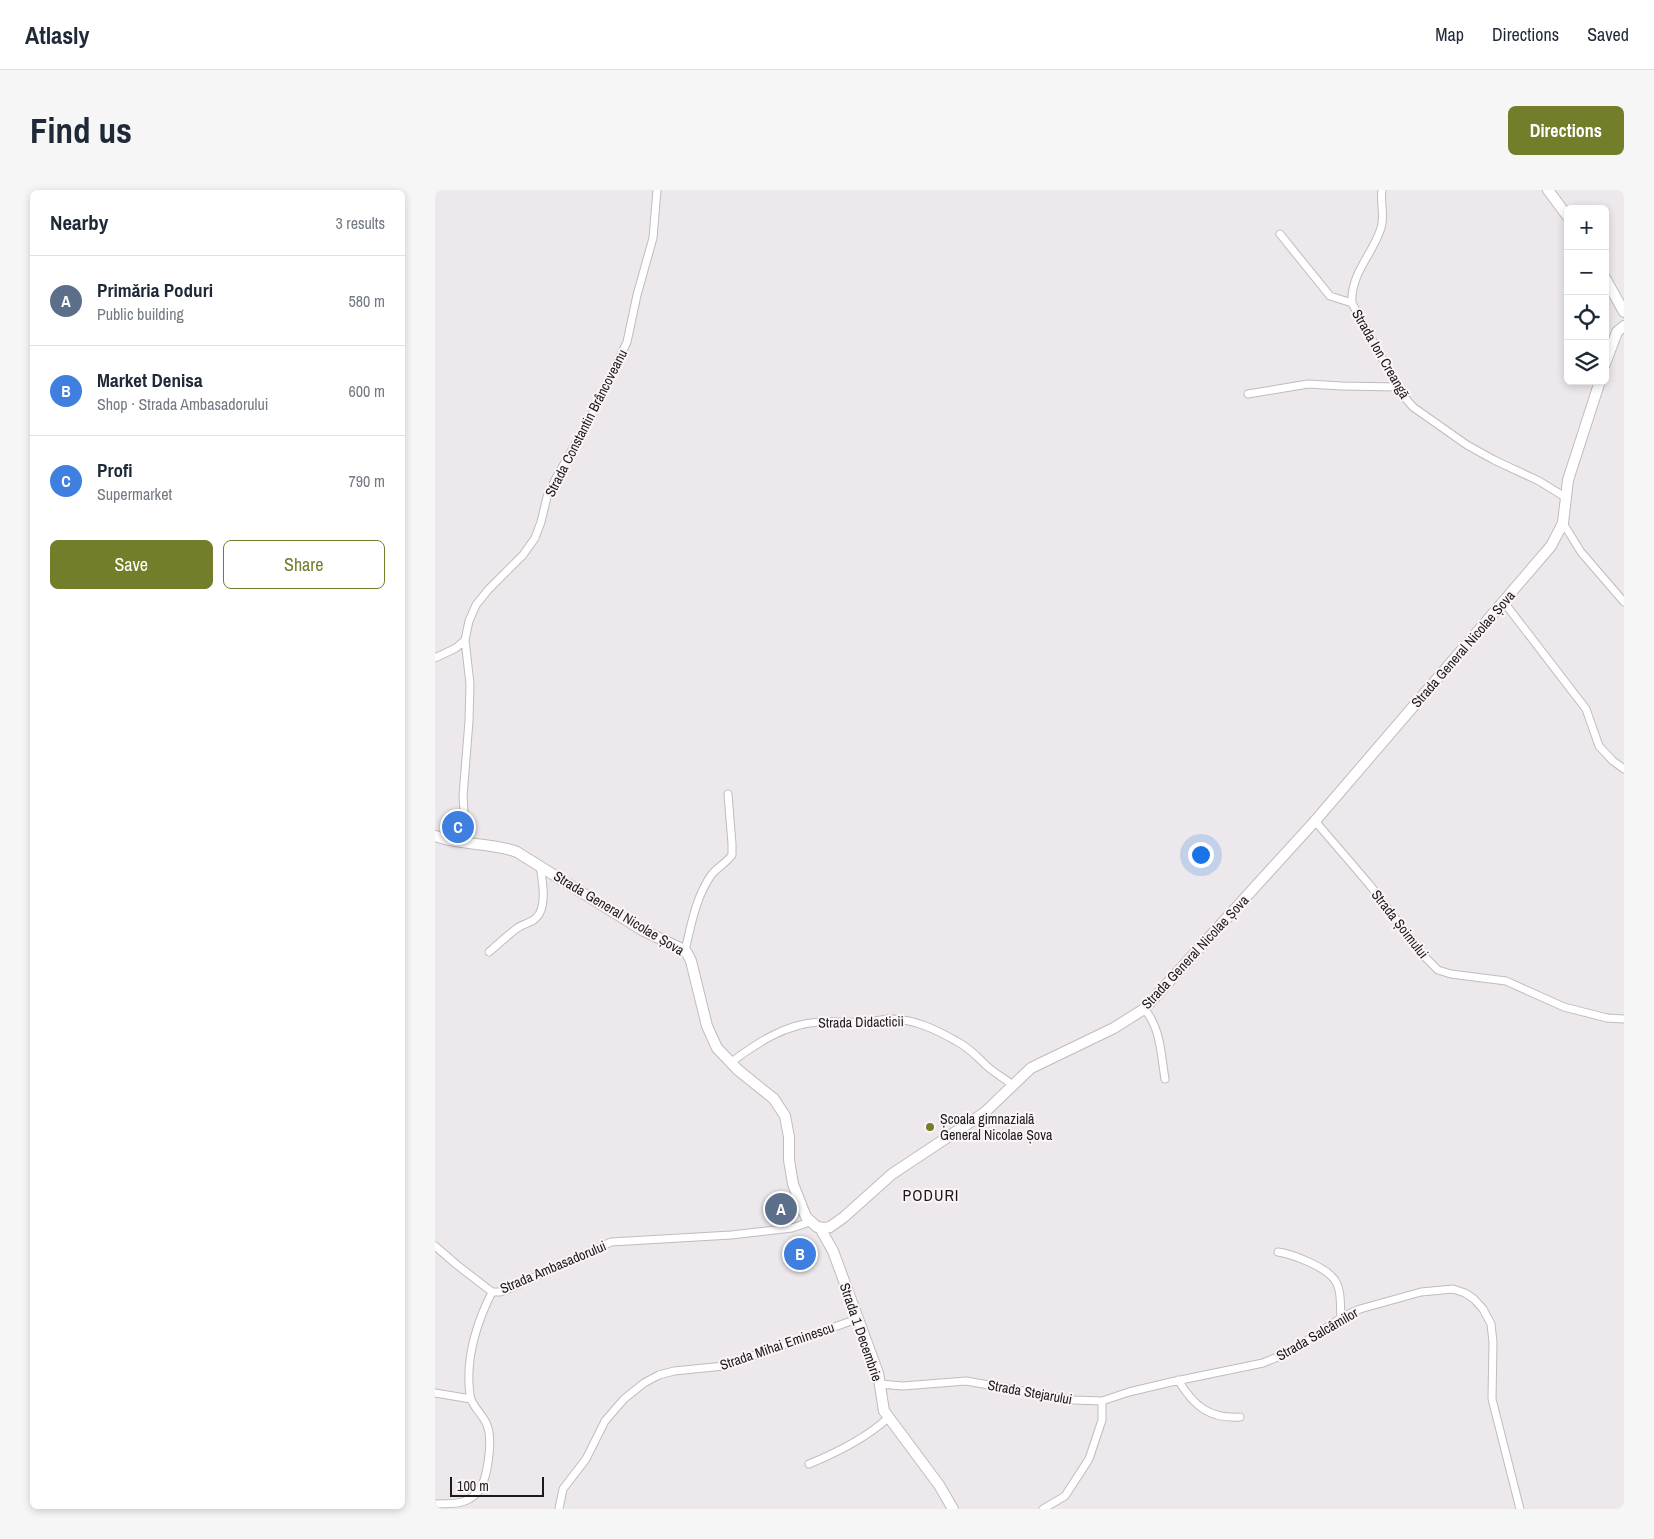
<!DOCTYPE html>
<meta charset="utf-8">
<style>
body{margin:0;font-family:"Archivo Narrow",sans-serif;background:#f6f6f7;color:#1f2937}
.controls{position:absolute;right:15px;top:15px;display:grid;overflow:hidden;border-radius:8px;box-shadow:0 2px 8px #0003}
.controls button{width:45px;height:45px;display:grid;place-items:center;padding:0;border:0;border-bottom:1px solid #e0e1e3;background:#fff;color:#1f2937;font:25px sans-serif}
.scale{position:absolute;left:15px;bottom:12px;width:94px;box-sizing:border-box;padding-left:5px;border:2px solid #1c1a1c;border-top:0;font-size:14px;line-height:18px;white-space:nowrap;color:#1c1a1c;-webkit-text-stroke:4px #fbf5f8;paint-order:stroke}
.you{position:absolute;left:765px;top:664px;width:18px;height:18px;margin:-12px;border:4px solid #fff;border-radius:50%;background:#1a73e8;box-shadow:0 0 0 8px #1a73e833}
.badge{display:grid;place-items:center;width:32px;height:32px;border-radius:50%;background:#747e2a;color:#fff;font-size:16px;font-weight:700}
.pin{position:absolute;translate:-50% -50%;border:2px solid #fff;box-shadow:0 1px 5px #0006}
.list{margin:0;padding:0;list-style:none}
h2{display:flex;justify-content:space-between;align-items:center;height:65px;margin:0;padding:0 20px;font-size:21px}
h2 small{font-size:16px;font-weight:400;color:#747a83}
.list li{display:grid;grid-template-columns:32px 1fr auto;gap:15px;align-items:center;box-sizing:border-box;height:90px;padding:0 20px;border-top:1px solid #e0e1e3}
.list b{display:block;font-size:19px;white-space:nowrap}
.list p{margin:0;font-size:16px;white-space:nowrap;color:#747a83}
.list em{font-size:16px;font-style:normal;color:#747a83}
.actions{display:flex;gap:10px;padding:15px 20px}
.actions a{flex:1;padding:11px 0;border:1px solid #747e2a;border-radius:8px;text-align:center;font-size:18px;color:#747e2a}
.actions .main{background:#747e2a;color:#fff}
.icon{flex:none;width:28px;height:28px;fill:none;stroke:currentColor;stroke-width:2;stroke-linecap:round;stroke-linejoin:round}
.map{position:relative;flex:none;width:1189px;height:1319px;overflow:hidden;border-radius:8px}
header{display:flex;align-items:center;gap:30px;box-sizing:border-box;height:70px;padding:0 25px;background:#fff;border-bottom:1px solid #e0e1e3}
header strong{font-size:24px}
nav{display:flex;gap:28px;margin-inline-start:auto;font-size:18px}
.intro{display:flex;align-items:center;justify-content:space-between;box-sizing:border-box;height:120px;padding:0 30px}
h1{margin:0;font-size:35px}
.button{padding:12px 22px;border-radius:8px;background:#747e2a;color:#fff;font-size:18px;font-weight:700}
main{display:flex;gap:30px;padding:0 30px}
aside{flex:1;background:#fff;border-radius:8px;box-shadow:0 2px 8px #0003}
.map>svg:first-child{display:block}
.lines{fill:none;stroke-linecap:round;stroke-linejoin:round}
.street-casing{stroke:#c1bbbf;stroke-width:9}
.secondary-casing{stroke:#c1bbbf;stroke-width:12}
.street{stroke:#fff;stroke-width:7}
.secondary{stroke:#fff;stroke-width:10}
.poi-dot{fill:#747e2a;stroke:#fbf5f8;stroke-width:2}
.labels{text-anchor:middle;stroke-width:4;stroke-linejoin:round;paint-order:stroke}
.street-label{font-size:14px;fill:#1c1a1c;stroke:#fbf5f8}
.poi-label{font-size:14px;fill:#1c1a1c;stroke:#fbf5f8;text-anchor:start}
.quarter-label{font-size:16px;letter-spacing:1px;fill:#1c1a1c;stroke:#fbf5f8}
</style>
<header>
<strong>Atlasly</strong>
<nav><a>Map</a><a>Directions</a><a>Saved</a></nav>
</header>
<div class="intro"><h1>Find us</h1><a class="button">Directions</a></div>
<main>
<aside>
<h2>Nearby<small>3 results</small></h2>
<ul class="list">
<li><span class="badge" style="background:#5c6f8a">A</span><div><b>Primăria Poduri</b><p>Public building</p></div><em>580 m</em></li>
<li><span class="badge" style="background:#3f7fe0">B</span><div><b>Market Denisa</b><p>Shop · Strada Ambasadorului</p></div><em>600 m</em></li>
<li><span class="badge" style="background:#3f7fe0">C</span><div><b>Profi</b><p>Supermarket</p></div><em>790 m</em></li>
</ul>
<div class="actions"><a class="main">Save</a><a>Share</a></div>
</aside>
<div class="map">
<svg width="1189" height="1319" viewBox="0 0 1189 1319">
<rect width="100%" height="100%" fill="#ede8eb"/>
<g class="lines">
<defs>
<path id="street" d="M947 0C945 12 950 26 946 38 938 64 915 84 917 113L966 203 978 217 1032 255 1059 270 1104 291 1130 307
M845 44 895 106 917 113
M813 204 873 194 907 196 963 197
M1128 333 1146 362 1189 412
M1068 411 1151 519 1164 556 1178 571 1189 579
M0 468 21 458 30 450
M880 631 934 694 990 767 1003 780 1016 784 1071 791 1129 817 1172 828 1189 829
M31 653 28 606 34 531 35 494 30 450 34 431 41 415 53 400 88 365 100 348 106 332 112 307 121 288 154 230 192 152 202 105 218 48 222 0
M250 761C256 735 261 706 277 684 283 677 291 673 297 665V654L293 604
M54 762C63 754 72 746 81 739 87 734 96 733 101 728 113 717 107 689 105 675
M709 819C726 837 726 866 730 889
M295 873C322 853 350 834 384 832 401 831 417 833 434 832 440 831 446 830 453 829 477 828 500 839 521 851 534 857 543 868 553 877 561 884 570 889 578 895
M0 1056 22 1075 57 1102
M843 1062C858 1064 890 1077 899 1089 907 1099 905 1116 906 1128
M57 1102H65L76 1098 176 1052 296 1045 357 1038 375 1032
M743 1190C759 1216 774 1229 805 1227
M445 1194 468 1196 531 1191 639 1210 667 1211 694 1202 736 1192 828 1173 855 1162 909 1126 925 1119 986 1102 1018 1099 1030 1103 1039 1109 1048 1119 1056 1134 1058 1152 1057 1209 1085 1319
M0 1203 36 1209
M374 1274C401 1263 431 1248 453 1228
M0 1314C10 1313 21 1315 30 1311 35 1309 40 1305 43 1302 53 1289 58 1250 52 1235 48 1224 36 1216 35 1205 30 1169 41 1134 57 1102
M124 1319 128 1299 151 1269 170 1231 189 1209 209 1193 224 1185 239 1181 289 1176 422 1129
M608 1319 630 1306 654 1269 667 1230V1211"/>
<path id="secondary" d="M1113 0 1133 27
M1170 88 1189 122
M1170 174 1182 142 1189 136
M0 646C27 656 55 652 82 662L207 740 247 759 252 763 256 771 272 836 282 858 303 880 339 909 350 926 354 947V970L358 994 371 1027 382 1037 390 1038 395 1037 409 1027 457 984 549 923 596 878 679 838 709 819 880 631 1116 356 1128 333 1133 290 1165 191
M385 1038 398 1061 443 1183 449 1221 504 1295 518 1319"/>
</defs>
<use href="#street" class="street-casing"/>
<use href="#secondary" class="secondary-casing"/>
<use href="#street" class="street"/>
<use href="#secondary" class="secondary"/>
</g>
<circle class="poi-dot" cx="495" cy="937" r="5"/>
<g class="labels">
<g class="street-label">
<text transform="translate(946 164) rotate(60)" y="5">Strada Ion Creangă</text>
<text transform="translate(151 233) rotate(-63)" y="5">Strada Constantin Brâncoveanu</text>
<text transform="translate(1028 459) rotate(-49)" y="5">Strada General Nicolae Șova</text>
<text transform="translate(184 723) rotate(31)" y="5">Strada General Nicolae Șova</text>
<text transform="translate(965 734) rotate(52)" y="5">Strada Șoimului</text>
<text transform="translate(760 762) rotate(-47)" y="5">Strada General Nicolae Șova</text>
<text transform="translate(426 832) rotate(-1)" y="5">Strada Didacticii</text>
<text transform="translate(118 1077) rotate(-23)" y="5">Strada Ambasadorului</text>
<text transform="translate(426 1142) rotate(71)" y="5">Strada 1 Decembrie</text>
<text transform="translate(882 1144) rotate(-30)" y="5">Strada Salcâmilor</text>
<text transform="translate(342 1156) rotate(-19)" y="5">Strada Mihai Eminescu</text>
<text transform="translate(595 1202) rotate(10)" y="5">Strada Stejarului</text>
</g>
<g class="poi-label">
<text x="505" y="934">Școala gimnazială<tspan x="505" dy="16">General Nicolae Șova</tspan></text>
</g>
<g class="quarter-label">
<text x="496" y="1011">PODURI</text>
</g>
</g>
</svg>
<div class="controls">
<button>+</button>
<button>−</button>
<button><svg class="icon" aria-label="locate" viewBox="0 0 24 24"><circle cx="12" cy="12" r="6"/><path d="M12 2v4M12 18v4M2 12h4M18 12h4"/></svg></button>
<button><svg class="icon" aria-label="layers" viewBox="0 0 24 24"><path d="M12 4l9 5-9 5-9-5zM3 14l9 5 9-5"/></svg></button>
</div>
<div class="scale">100 m</div>
<div class="you"></div>
<div class="pin badge" style="left:346px;top:1019px;background:#5c6f8a">A</div>
<div class="pin badge" style="left:365px;top:1064px;background:#3f7fe0">B</div>
<div class="pin badge" style="left:23px;top:637px;background:#3f7fe0">C</div>
</div>
</main>
